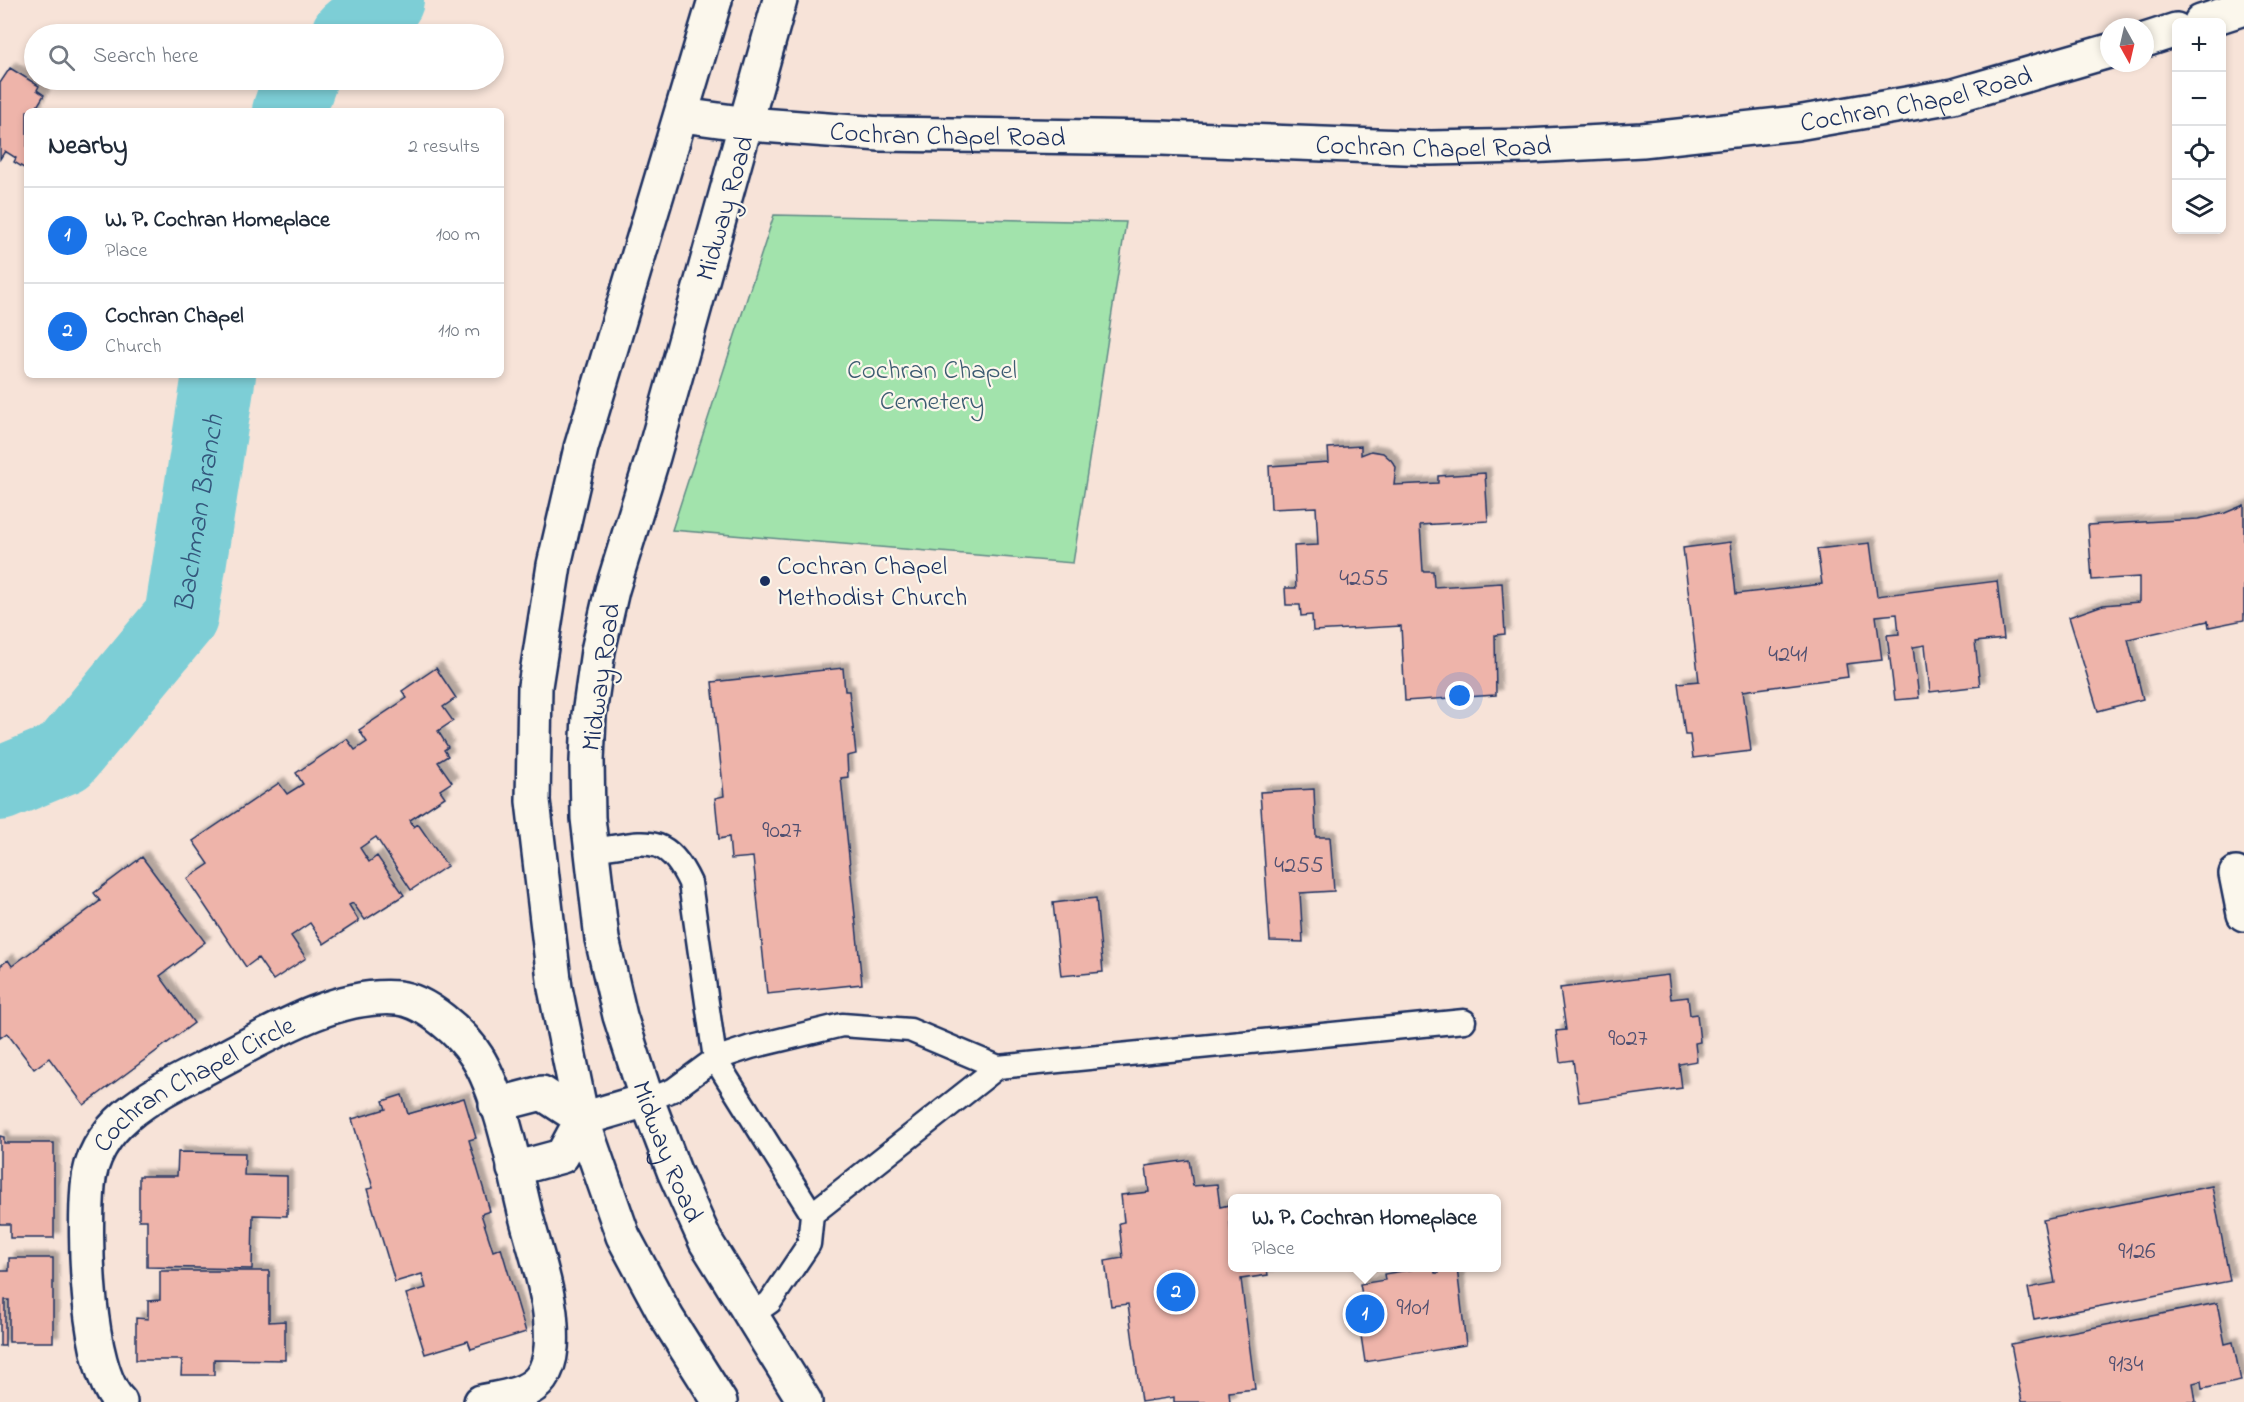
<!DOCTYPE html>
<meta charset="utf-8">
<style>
body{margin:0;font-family:"Indie Flower",sans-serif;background:#f2f2f3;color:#1f2937}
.controls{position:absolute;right:18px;top:18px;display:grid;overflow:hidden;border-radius:9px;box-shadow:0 3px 9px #0003}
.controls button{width:54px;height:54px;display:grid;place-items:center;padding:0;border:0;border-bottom:2px solid #e0e1e3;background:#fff;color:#1f2937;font:30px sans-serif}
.compass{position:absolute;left:2100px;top:18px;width:54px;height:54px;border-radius:50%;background:#fff;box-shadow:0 3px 9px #0003;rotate:172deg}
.you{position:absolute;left:1460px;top:696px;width:21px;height:21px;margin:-15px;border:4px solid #fff;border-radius:50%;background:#1a73e8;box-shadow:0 0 0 9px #1a73e833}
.badge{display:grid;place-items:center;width:39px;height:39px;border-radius:50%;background:#1a73e8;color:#fff;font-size:20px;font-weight:700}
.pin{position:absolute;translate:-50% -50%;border:3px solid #fff;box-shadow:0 2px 6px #0006}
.popup{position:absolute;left:1228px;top:1194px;width:273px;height:78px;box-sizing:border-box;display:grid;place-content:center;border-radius:9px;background:#fff;filter:drop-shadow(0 2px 4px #0005);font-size:20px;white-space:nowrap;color:#747a83}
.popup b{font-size:22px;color:#1f2937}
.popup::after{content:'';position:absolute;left:50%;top:100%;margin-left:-12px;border:12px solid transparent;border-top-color:#fff}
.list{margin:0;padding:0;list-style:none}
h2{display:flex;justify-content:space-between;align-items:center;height:78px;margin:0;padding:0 24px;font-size:26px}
h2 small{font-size:20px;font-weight:400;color:#747a83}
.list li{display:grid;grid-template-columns:39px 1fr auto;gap:18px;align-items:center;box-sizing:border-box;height:96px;padding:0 24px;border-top:2px solid #e0e1e3}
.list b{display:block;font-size:22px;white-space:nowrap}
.list p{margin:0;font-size:20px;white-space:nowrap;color:#747a83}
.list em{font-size:20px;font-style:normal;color:#747a83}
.icon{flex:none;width:33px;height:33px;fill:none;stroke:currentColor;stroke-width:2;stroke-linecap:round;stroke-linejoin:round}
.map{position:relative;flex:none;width:2244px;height:1402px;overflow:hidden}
.search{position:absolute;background:#fff;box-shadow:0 3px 9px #0003;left:24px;top:24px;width:480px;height:66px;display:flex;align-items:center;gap:15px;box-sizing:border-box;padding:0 21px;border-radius:33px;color:#747a83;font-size:22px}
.panel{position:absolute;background:#fff;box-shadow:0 3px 9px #0003;left:24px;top:108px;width:480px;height:270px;border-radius:9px}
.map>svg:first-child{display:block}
.green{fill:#a2e3ac;stroke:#5e8985;stroke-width:1.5}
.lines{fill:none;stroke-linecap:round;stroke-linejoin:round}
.river{stroke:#7dced6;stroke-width:74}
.building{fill:#eeb4aa;stroke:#1b2f5e;stroke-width:1.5;filter:url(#shadow)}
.service-casing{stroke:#1b2f5e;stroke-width:27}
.minor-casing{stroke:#1b2f5e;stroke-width:38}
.secondary-casing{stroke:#1b2f5e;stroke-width:38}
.service{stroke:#fbf7ec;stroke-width:22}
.minor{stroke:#fbf7ec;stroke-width:33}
.secondary{stroke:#fbf7ec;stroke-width:33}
.poi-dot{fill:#1b2f5e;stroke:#fbf7ec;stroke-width:2}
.labels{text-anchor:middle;stroke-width:4.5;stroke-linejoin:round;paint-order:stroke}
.number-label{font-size:24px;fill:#505071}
.street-label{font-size:27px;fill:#1b2f5e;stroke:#fbf7ec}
.park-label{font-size:27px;fill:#3d5c72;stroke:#fbf7ec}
.poi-label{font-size:27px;fill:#1b2f5e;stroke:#fbf7ec;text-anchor:start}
.water-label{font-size:28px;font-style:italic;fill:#34577c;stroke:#fbf7ec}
</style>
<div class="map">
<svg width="2244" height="1402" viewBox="0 0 2244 1402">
<defs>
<filter id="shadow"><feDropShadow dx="5.5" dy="-5.5" stdDeviation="1.5" flood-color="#0004"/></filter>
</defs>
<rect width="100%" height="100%" fill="#f7e3d8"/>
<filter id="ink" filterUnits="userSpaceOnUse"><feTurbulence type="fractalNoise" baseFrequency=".0167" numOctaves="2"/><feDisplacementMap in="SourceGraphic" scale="12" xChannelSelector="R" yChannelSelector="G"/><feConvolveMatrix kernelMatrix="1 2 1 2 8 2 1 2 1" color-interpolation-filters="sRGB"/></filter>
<g filter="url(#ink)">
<path class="green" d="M774 215 1126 222 1073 563 672 530Z"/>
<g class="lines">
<g class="river">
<path d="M348 34 387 0"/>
<path d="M289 111 300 80"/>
<path id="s1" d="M0 784 65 757 181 617 219 375"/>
</g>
</g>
<path class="building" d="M10 68 39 86 37 90 44 95 35 110 37 111H27V170L14 162 16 158 5 151 0 159V83Z
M1361 446V455L1371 451 1383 453 1391 460 1396 467 1394 485 1438 483V476L1485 473 1488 521 1420 525 1423 571H1433L1434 587 1502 583 1505 634 1495 635 1496 695 1405 701 1401 626 1313 631 1312 615 1301 616 1300 605H1286L1285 588H1296L1294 546 1318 545 1316 507 1271 509 1269 466 1329 462 1328 448Z
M2244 505V620L2209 627 2208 621 2128 639 2143 699 2098 711 2069 617 2103 605 2139 602V577L2092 580 2088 525 2198 519 2225 513Z
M1730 542 1736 594 1822 584 1817 549 1870 543 1877 596 1997 581 2004 639 1975 642 1980 686 1930 692 1925 645 1913 647 1919 698 1895 700 1887 635 1899 634 1897 614 1876 616 1882 660 1846 664 1848 677 1743 691 1751 751 1693 758 1690 735H1685L1678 683 1699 681 1683 548Z
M436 668 456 698 443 707 453 721 438 731 448 747 444 750 448 756 438 762 452 782 440 790 445 797 410 820 414 827 418 824 447 866 411 890 376 837 360 848 369 862 377 856 404 895 365 920 353 903 349 905 359 921 324 944 310 923 291 936 306 958 273 980 258 958 246 967 187 879 209 864 193 841 279 783 287 794 303 784 296 773 347 739 355 750 367 742 359 730 407 698 402 691Z
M843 668 845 691H849L856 754 847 756 848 777 841 778 862 984 767 994 753 857 731 859 729 837 719 839 715 798 724 796 712 682Z
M1314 789 1316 837H1330L1334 891 1300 893 1303 942 1270 941 1260 792Z
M142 857 205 942 160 976 194 1023 84 1105 49 1058 34 1069 7 1033 0 1038V966L8 960 12 966 100 901 94 893Z
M1096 898 1103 972 1061 976 1053 903Z
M1668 975 1671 999 1688 997 1690 1015 1697 1014 1700 1042 1695 1043 1697 1061 1679 1064 1682 1088 1579 1102 1573 1060 1560 1062 1556 1031 1566 1030 1560 988Z
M402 1095 408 1114 464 1098 476 1138 469 1140 490 1211 481 1214 493 1251 501 1248 526 1332 471 1349 468 1341 425 1354 406 1294 426 1288 422 1274 395 1282 367 1189 373 1188 352 1119 386 1109 383 1101Z
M0 1136 4 1137V1143H54V1238H10V1224H0Z
M178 1152 245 1153 244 1175 287 1176V1216L253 1215 252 1269 147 1267V1220H139V1176H177Z
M1189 1160 1193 1186 1217 1184 1220 1207 1229 1205 1233 1268H1267L1268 1275 1241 1279 1255 1389 1229 1392 1230 1402H1174V1397L1141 1402 1128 1304 1111 1306 1105 1261 1123 1258 1119 1223 1124 1222 1121 1195 1149 1192 1146 1166Z
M2212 1186 2230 1281 2034 1319 2028 1288 2055 1283 2043 1220Z
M9 1258H53V1342H9V1300H5V1346H0V1271H9Z
M1421 1268H1434L1435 1273H1439L1438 1268H1457L1466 1345 1365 1362 1360 1329 1368 1327 1360 1284 1385 1280 1384 1274Z
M160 1271H269V1322L285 1321V1360L214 1359V1375H181L182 1360H136V1318L148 1319V1301L160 1300Z
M2217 1303 2225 1344 2233 1342 2241 1381 2202 1389 2201 1381 2193 1383 2196 1402H2022L2011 1344Z"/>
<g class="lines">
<defs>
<path id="service" d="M592 850C643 844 665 829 690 883L715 1059 812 1214
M647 1100 673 1090 715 1059 751 1047 842 1025 910 1030 998 1067 1464 1021
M750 1316 770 1302 809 1244 812 1214 998 1067"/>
<g id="minor">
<path d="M2201 22 2244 8"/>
<path d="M2145 40 2176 30"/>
<path id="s2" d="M748 124 880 134 1161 138 1431 148 1527 146 1642 140 1797 123 1953 96 2109 51"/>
<path d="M2236 874 2244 914"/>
<path d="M496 1105 542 1093 582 1119 562 1156 514 1169"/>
<path id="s3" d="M120 1402C86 1368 84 1234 88 1186 93 1122 156 1093 207 1067 263 1038 334 992 398 998 426 1001 463 1034 477 1057 501 1095 515 1171 526 1216 534 1248 546 1280 550 1313 552 1334 554 1360 541 1378 529 1395 500 1398 481 1402"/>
</g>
<g id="secondary">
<path d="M715 0 581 448 554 565 535 686 533 801 555 988 582 1119 623 1236 667 1318 720 1402"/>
<path id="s4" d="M780 0 653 457 612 590 598 651 589 715 587 761 588 818 602 939 620 1016 647 1100 674 1171 706 1242 805 1402"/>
<path d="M682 115 748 124"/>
<path d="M582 1119 647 1100"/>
</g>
</defs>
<use href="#service" class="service-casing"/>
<use href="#minor" class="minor-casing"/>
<use href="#secondary" class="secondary-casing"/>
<use href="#service" class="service"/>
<use href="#minor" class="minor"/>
<use href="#secondary" class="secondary"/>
</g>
</g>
<circle class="poi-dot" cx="765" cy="581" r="6"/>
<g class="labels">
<g class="number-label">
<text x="1364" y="585">4255</text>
<text x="1788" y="661">4241</text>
<text x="782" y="837">9027</text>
<text x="1299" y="872">4255</text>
<text x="1628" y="1045">9027</text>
<text x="2137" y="1258">9126</text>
<text x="1413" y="1314">9101</text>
<text x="2126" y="1371">9134</text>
</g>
<g class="street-label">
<text dy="9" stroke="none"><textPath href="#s2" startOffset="1172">Cochran Chapel Road</textPath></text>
<text dy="9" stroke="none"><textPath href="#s2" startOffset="200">Cochran Chapel Road</textPath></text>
<text dy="9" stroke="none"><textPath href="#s2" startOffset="686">Cochran Chapel Road</textPath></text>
<text transform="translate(724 208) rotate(-74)" y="9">Midway Road</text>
<text transform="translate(600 677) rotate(-82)" y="9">Midway Road</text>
<text dy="9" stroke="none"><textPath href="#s3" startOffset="378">Cochran Chapel Circle</textPath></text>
<text dy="9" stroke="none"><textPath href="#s4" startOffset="1188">Midway Road</textPath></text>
</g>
<g class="park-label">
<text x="932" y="378">Cochran Chapel<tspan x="932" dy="31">Cemetery</tspan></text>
</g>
<g class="poi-label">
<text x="777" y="574">Cochran Chapel<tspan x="777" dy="31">Methodist Church</tspan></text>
</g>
<g class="water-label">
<text dy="10" stroke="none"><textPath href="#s1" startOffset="357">Bachman Branch</textPath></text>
</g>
</g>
</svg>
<div class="controls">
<button>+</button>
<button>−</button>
<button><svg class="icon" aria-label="locate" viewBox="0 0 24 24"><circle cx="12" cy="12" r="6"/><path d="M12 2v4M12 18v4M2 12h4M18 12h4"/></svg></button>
<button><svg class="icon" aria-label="layers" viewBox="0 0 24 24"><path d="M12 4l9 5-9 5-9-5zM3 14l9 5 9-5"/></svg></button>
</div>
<svg class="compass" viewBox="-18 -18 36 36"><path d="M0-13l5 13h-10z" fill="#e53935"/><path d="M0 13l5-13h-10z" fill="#747a83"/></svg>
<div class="you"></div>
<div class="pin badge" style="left:1365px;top:1314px">1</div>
<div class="popup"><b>W. P. Cochran Homeplace</b>Place</div>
<div class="pin badge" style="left:1176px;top:1292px">2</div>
<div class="search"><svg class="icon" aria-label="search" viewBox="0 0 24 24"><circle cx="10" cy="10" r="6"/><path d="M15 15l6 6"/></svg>Search here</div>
<section class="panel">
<h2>Nearby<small>2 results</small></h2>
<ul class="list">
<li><span class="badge">1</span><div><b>W. P. Cochran Homeplace</b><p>Place</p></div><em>100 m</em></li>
<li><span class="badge">2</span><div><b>Cochran Chapel</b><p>Church</p></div><em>110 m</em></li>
</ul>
</section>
</div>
